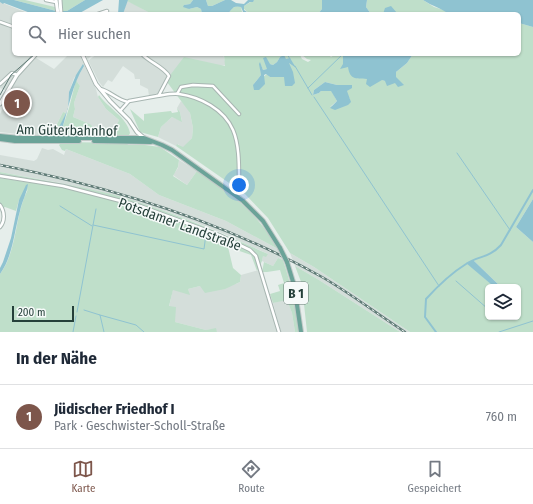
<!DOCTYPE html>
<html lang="de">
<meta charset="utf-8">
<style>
body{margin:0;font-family:"Fira Sans Condensed",sans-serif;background:#f6f6f7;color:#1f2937}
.controls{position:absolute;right:12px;bottom:12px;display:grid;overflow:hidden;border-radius:6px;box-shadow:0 1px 3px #0004}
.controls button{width:36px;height:36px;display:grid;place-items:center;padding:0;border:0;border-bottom:1px solid #e0e1e3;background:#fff;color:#1f2937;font:20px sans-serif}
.scale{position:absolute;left:12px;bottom:10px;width:62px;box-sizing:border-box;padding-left:4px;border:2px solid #25403a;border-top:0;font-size:11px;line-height:14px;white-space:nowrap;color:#25403a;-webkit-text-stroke:3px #f6faf9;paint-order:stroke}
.you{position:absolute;left:239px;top:185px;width:14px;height:14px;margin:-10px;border:3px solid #fff;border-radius:50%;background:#1a73e8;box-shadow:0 0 0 6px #1a73e833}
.badge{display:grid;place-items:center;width:26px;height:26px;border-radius:50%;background:#7d564b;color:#fff;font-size:13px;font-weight:700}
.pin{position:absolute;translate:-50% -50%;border:2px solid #fff;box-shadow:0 1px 4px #0006}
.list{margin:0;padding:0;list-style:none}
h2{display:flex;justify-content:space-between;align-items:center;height:52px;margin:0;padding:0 16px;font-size:17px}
h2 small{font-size:13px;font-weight:400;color:#747a83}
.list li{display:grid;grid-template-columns:26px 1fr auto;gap:12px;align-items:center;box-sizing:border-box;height:64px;padding:0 16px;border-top:1px solid #e0e1e3}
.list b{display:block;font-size:15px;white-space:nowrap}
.list p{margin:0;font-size:13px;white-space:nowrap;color:#747a83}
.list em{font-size:13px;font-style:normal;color:#747a83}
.icon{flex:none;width:22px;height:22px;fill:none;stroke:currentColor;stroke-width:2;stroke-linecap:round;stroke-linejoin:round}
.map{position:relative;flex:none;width:533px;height:332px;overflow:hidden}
.search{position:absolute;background:#fff;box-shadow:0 1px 3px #0004;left:12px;right:12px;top:12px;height:44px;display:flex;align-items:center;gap:10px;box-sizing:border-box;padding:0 14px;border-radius:6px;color:#747a83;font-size:15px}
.sheet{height:116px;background:#fff}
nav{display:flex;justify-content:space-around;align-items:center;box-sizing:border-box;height:56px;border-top:1px solid #e0e1e3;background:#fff;font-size:11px;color:#747a83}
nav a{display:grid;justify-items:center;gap:2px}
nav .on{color:#7d564b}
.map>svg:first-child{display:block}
.built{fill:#d4deda;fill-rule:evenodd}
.green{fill:#bfdfca;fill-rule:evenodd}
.water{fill:#8fc3d1}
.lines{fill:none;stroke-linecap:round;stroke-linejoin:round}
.stream{stroke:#8fc3d1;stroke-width:1}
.canal{stroke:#8fc3d1;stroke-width:2}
.minor-casing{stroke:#a8b6b2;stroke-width:4.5}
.tertiary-casing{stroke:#a8b6b2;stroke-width:5}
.primary-casing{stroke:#c2cac8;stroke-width:6}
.minor{stroke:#fff;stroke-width:2.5}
.tertiary{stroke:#fff;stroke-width:3}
.primary{stroke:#6ba398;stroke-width:4}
.tram{stroke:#5f7b76;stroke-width:1}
.rail-casing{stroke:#5f7b76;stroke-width:2.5}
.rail{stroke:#f6faf9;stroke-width:1;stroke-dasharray:3;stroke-linecap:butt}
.primary-bridge-casing{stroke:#c2cac8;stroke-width:6;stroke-linecap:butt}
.primary-bridge{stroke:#6ba398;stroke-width:4}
.labels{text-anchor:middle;stroke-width:3;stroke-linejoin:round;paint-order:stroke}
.shield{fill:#f6faf9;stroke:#647873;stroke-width:1}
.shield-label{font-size:13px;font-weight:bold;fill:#25403a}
.street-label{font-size:14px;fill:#25403a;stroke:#f6faf9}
</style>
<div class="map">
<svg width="533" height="332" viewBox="0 0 533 332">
<rect width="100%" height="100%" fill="#e6eeeb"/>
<path class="built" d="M127 1 136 5 152 14H123Z
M0 2 30 14H14V54H34L33 56 54 69 67 56V54H79L96 89 98 97 106 109 119 120 116 129 101 127 92 135 35 136 0 132V114L5 104 24 114 29 103 10 94 11 92 0 88ZM84 66 76 80 80 86 74 103 75 109 73 117 90 124 49 132 56 126 63 112 66 113 68 109 69 92 74 78Z
M85 54H93L88 59 89 60 97 54H223L226 65 171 74 161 94 149 96 148 89 140 85V79H135L134 74 123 66 112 82 108 80 103 87 99 82Z
M181 101 187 107 190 113 193 128 192 138 183 148 178 144 176 146 158 137 161 127 172 117 182 121 180 112 177 108Z
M42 148 48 150 53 149 64 155 66 149 130 174 159 195 226 221 278 249 283 260 278 258 273 266 262 261 263 255 268 254 222 233 197 223 168 212 123 198 61 183 0 172V155L34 161 37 159Z
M179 160 197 171 187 185 173 175 178 168Z
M290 253 314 267 410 332H400L319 280 295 266Z
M259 270 278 332H217L215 329 206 330 175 322 169 307 173 289 189 294 188 289 200 286 236 284 240 282 241 275Z
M287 299 292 313 295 332H281L273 303Z"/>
<path class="green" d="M14 0H25L55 7 56 11Z
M61 0H85L67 11H63Z
M128 0H193L190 4 184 5 189 9 197 7 201 9 202 14H152L127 1Z
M206 0H225L212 6H208Z
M254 0H322V9L318 14H250L244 9V6Z
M367 0H423L434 7 444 10 449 14H397V12L371 14 366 7Z
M237 6 241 7 242 12 244 14H228L232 8Z
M519 23 533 27V199L516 227 533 242V332H410L314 267 290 253 268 218 245 194 176 146 177 144 183 147 192 138 193 128 190 113 167 82 171 74 184 57 225 66 224 55 223 54H294L300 55 302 59 308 62 311 60 307 59 301 54H328L331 57 336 54H343V64L348 67 385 81 396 77V72L407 63 413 54H519ZM280 57 286 59 294 67 288 62 289 65 284 77H270L267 74 253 85 261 75 260 63 263 70 267 69 270 64 273 65 277 62ZM325 82 337 85H352L347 91V95L350 99 330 107 337 101 331 90 321 91 319 93 313 95 314 90ZM473 260 501 287H518V317H488V287H495L467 263Z
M76 80 80 86 74 103 75 109 73 117 90 124 93 127 92 134H49V132L56 126 63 112 66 113 58 130 62 129 69 108Z
M10 94 30 103 24 114 5 104Z
M99 95C108 108 127 117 130 133L129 135H92L101 127 115 129 119 120 106 109 98 97Z
M177 108 180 112 182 122 172 117 161 127 158 137 140 132 130 109 144 121V114L171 111 172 113 178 112Z
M62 142 127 143 128 145H145L160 147 179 160 178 167 173 176 187 185 197 171C233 195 256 211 278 249L226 221 159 195 130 174 66 149 65 151 62 150 59 145Z
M0 172C37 179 74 185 111 194 165 209 217 231 268 254L266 257 263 256 262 261 257 271 251 255 228 247 233 268 241 275 240 282 225 289 205 293 200 286 188 289 190 295 173 290 169 306 176 307 175 322 206 330 216 328 217 332H0V274C18 250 14 216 28 189L19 200 16 211 5 207 3 208 0 204V178L26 182 27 179 0 175Z
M278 258 283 260C291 284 296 307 299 332H295L292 313 287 300 273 303 270 294 280 291 278 285 284 283 280 270 267 272H262L264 262 273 266Z
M295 266 319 280 400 332H307L303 295V287Z"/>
<path class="water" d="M0 0H14L56 11H67L85 0H103L78 14H33L4 3 3 4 0 2Z
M119 0H128L123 14H118Z
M193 0H206L208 6H212L225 0H231L236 3 244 4 248 0H268H254L253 2H250L244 6V10L250 14H244L241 7C233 5 232 9 228 14H202L201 9 197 7 189 9 183 7 184 5 190 4Z
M322 0H367L366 7 371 14H318L322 9Z
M423 0H533V27L519 23V14H449C441 8 432 6 423 0Z
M391 6 397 13V14H383L385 8Z
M343 54H413L407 63 396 72V77L404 85 398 87 395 83 387 86 385 81 382 80 370 87 366 84 367 79C355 78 350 80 348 67L340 69 343 64Z
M284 55 286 59 290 58 296 68 289 63 293 72 295 83 292 86H285L284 77H270L266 74 264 75 265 84 259 90H254L253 85 261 75 259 64 260 62 263 70 267 69 263 58 266 57 270 64 273 65 277 62 280 57Z
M83 64 84 66C72 85 69 107 62 129L57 131 68 109 69 92 76 75Z
M325 82 337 85H352V88L347 91 351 102 348 105 335 110 330 108 337 101 331 91H321L319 93 313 95 314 90Z
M28 184C27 192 22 202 20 211 14 232 13 256 0 274V268L3 262 11 238 19 200 26 185Z
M533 199V242L516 227Z
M473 260 501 287H495L492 285 466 263Z"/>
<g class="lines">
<path class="stream" d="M287 54 290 59
M295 66 312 95
M308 88 343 54
M314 97 439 286
M457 153 510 230
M60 206 92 226
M93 225 204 249 206 234
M456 281 488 309
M84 310 100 315 104 332
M77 312 96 209
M100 315 136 325 144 332
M73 332 76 316
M499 332 533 321"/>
<path class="canal" d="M436 332 425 317 426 299C436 288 453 272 466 264 479 255 488 259 501 245L533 190"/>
<defs>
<path id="minor" d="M46 0 56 2
M98 14 107 11
M0 22 14 27
M0 84 12 73 17 75
M100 89C110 91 117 100 128 102
M177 94 181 87 193 85 213 86 239 114
M157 96C164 95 172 93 179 94 200 97 224 109 233 130 239 144 239 163 239 178
M120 111 129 101 157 96 159 95 169 76C164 67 149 62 142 54
M0 176 63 186 140 206 219 235 250 250 256 256 279 332
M0 205C5 212 5 221 0 227"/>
<path id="tertiary" d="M56 0 58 14
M60 0 61 14
M82 54 96 84 110 101 129 120 137 132 144 138
M0 104 17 75 36 54"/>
<path id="primary" d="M0 136 20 138H144L162 145 172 150 243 201 263 221 280 248
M0 139 15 141H79
M94 141 151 142
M287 262 294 285 301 332"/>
</defs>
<use href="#minor" class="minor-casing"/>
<use href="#tertiary" class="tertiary-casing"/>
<use href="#primary" class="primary-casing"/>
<use href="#minor" class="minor"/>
<use href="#tertiary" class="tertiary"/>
<use href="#primary" class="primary"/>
<path class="tram" d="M0 95 11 75 35 54"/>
<defs>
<path id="rail" d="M0 165C112 187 222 221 322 277 350 293 377 314 405 332"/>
</defs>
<use href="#rail" class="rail-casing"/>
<use href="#rail" class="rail"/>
<defs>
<path id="primary-bridge" d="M280 248 287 262"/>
</defs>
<use href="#primary-bridge" class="primary-bridge-casing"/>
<use href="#primary-bridge" class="primary-bridge"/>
</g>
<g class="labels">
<rect class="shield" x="284" y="282" width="24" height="22" rx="3"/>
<g class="shield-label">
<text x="296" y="298">B 1</text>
</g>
<g class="street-label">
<text transform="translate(67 130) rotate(1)" y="5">Am Güterbahnhof</text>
<text transform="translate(180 224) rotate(20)" y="5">Potsdamer Landstraße</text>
</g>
</g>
</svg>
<div class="controls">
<button><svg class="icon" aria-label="layers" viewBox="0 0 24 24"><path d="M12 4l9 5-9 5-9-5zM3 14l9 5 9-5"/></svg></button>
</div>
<div class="scale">200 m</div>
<div class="you"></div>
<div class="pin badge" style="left:17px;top:103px">1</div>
<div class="search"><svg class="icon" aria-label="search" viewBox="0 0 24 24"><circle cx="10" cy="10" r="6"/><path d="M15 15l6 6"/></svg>Hier suchen</div>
</div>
<section class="sheet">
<h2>In der Nähe<small></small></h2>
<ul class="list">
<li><span class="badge">1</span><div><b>Jüdischer Friedhof I</b><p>Park · Geschwister-Scholl-Straße</p></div><em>760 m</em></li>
</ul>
</section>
<nav>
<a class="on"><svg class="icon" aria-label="map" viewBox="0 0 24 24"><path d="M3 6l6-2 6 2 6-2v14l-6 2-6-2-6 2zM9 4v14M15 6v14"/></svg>Karte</a>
<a><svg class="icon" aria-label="directions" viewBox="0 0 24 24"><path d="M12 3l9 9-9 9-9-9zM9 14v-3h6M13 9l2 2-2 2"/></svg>Route</a>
<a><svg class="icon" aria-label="saved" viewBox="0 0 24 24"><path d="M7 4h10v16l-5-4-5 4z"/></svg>Gespeichert</a>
</nav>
